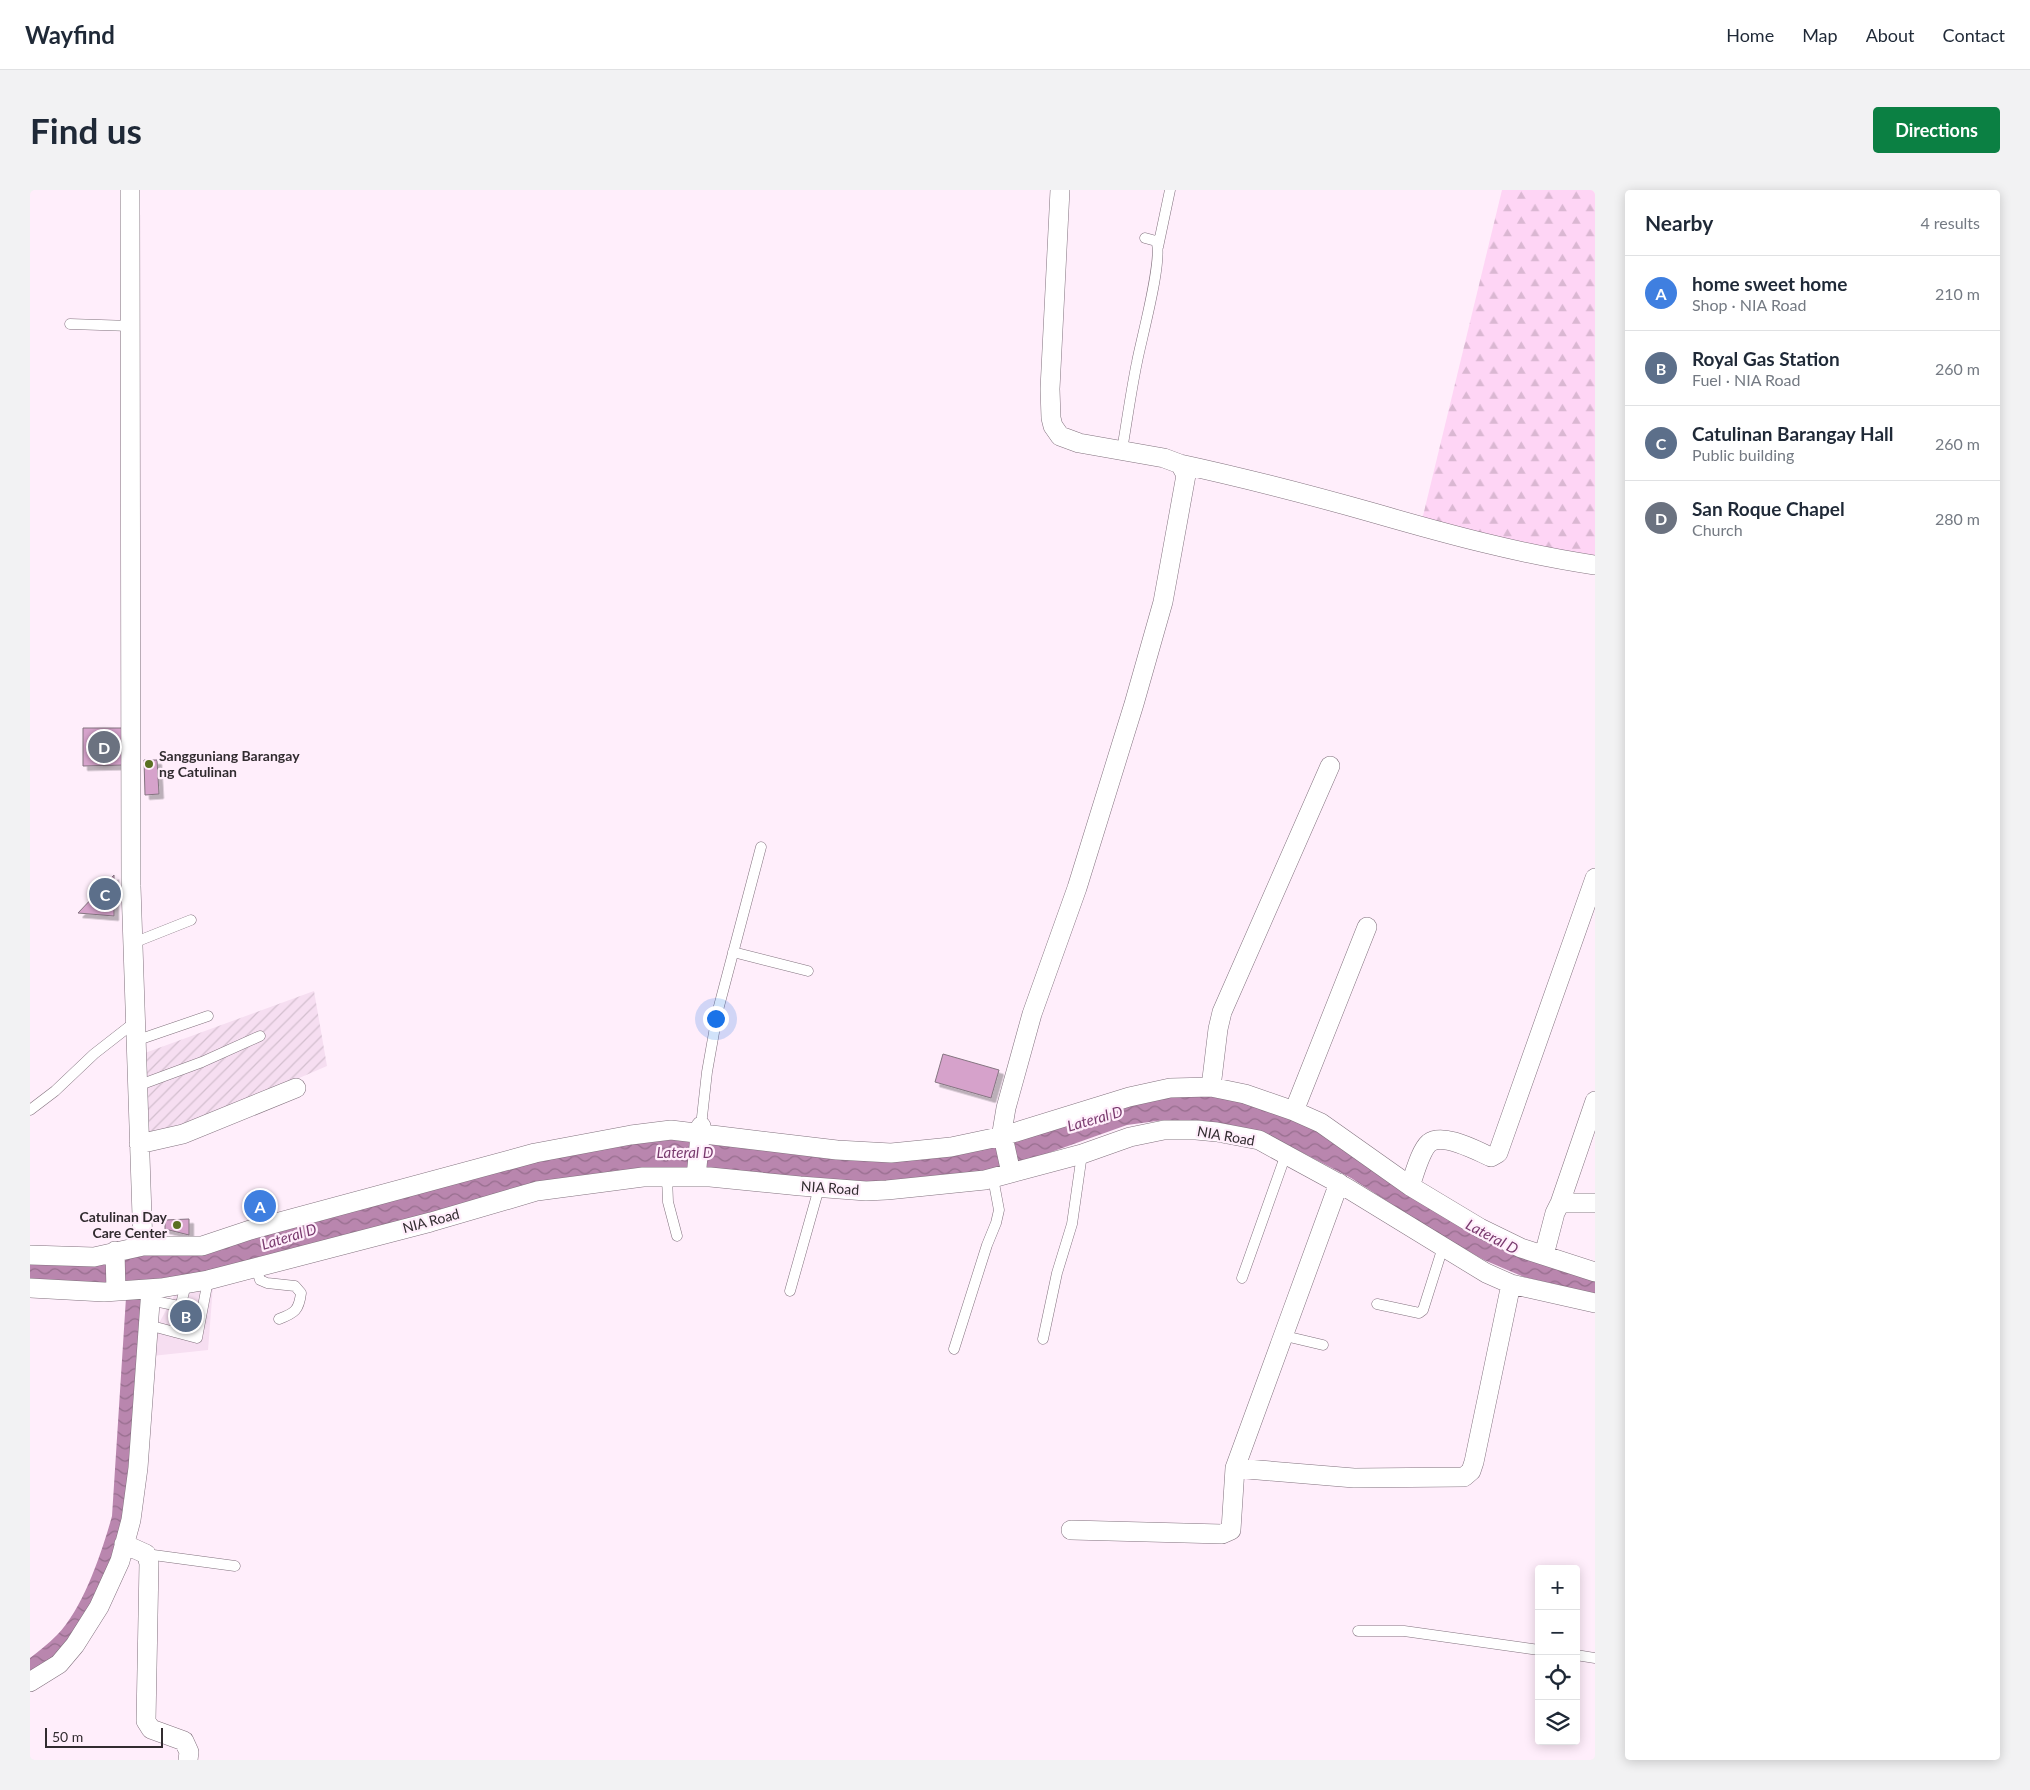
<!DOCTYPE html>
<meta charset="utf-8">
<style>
body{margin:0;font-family:Lato,sans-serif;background:#f2f2f3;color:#1f2937}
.controls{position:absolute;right:15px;bottom:15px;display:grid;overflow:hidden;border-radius:5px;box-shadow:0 2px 12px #0003}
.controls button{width:45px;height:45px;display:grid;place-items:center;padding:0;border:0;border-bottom:1px solid #e0e1e3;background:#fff;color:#1f2937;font:25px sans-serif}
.scale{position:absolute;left:15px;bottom:12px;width:118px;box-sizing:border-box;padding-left:5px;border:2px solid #322c30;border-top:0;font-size:14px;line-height:18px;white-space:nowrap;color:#322c30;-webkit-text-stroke:4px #ffeefb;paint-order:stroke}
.you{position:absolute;left:685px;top:828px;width:18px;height:18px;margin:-12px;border:4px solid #fff;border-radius:50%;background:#1a73e8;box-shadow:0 0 0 8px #1a73e833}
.badge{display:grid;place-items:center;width:32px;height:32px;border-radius:50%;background:#0b8043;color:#fff;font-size:16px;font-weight:700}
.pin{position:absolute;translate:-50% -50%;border:2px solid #fff;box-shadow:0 1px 5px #0006}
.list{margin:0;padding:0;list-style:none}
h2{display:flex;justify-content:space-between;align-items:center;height:65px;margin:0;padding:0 20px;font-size:21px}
h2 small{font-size:16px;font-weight:400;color:#747a83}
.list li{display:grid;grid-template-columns:32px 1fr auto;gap:15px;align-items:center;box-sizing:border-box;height:75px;padding:0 20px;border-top:1px solid #e0e1e3}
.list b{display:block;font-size:19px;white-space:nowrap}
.list p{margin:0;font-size:16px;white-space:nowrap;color:#747a83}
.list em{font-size:16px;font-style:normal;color:#747a83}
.icon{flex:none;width:28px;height:28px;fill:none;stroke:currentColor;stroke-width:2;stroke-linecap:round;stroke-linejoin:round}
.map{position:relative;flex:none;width:1565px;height:1570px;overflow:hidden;border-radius:5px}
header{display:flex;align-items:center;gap:30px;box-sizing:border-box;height:70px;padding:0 25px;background:#fff;border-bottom:1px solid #e0e1e3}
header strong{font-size:24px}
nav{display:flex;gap:28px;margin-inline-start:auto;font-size:18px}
.intro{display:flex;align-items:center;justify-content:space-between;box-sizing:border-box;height:120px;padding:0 30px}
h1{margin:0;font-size:35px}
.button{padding:12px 22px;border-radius:5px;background:#0b8043;color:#fff;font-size:18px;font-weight:700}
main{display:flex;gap:30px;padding:0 30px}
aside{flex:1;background:#fff;border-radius:5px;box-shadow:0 2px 12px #0003}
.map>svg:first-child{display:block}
.built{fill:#f6def1}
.industrial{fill:url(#industrial-furrows)}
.forest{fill:url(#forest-firs)}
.water{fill:url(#water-waves)}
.building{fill:#d6a2cb;stroke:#847480;filter:url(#shadow)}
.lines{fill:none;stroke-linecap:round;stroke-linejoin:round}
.service-casing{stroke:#82727e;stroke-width:11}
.minor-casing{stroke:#82727e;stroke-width:20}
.service{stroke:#fff;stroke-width:10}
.minor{stroke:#fff;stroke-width:19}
.poi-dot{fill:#597021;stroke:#ffeefb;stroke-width:2}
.labels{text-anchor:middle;stroke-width:4.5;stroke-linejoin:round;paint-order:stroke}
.poi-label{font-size:14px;font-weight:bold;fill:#322c30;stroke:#ffeefb;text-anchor:start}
.street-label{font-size:14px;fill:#322c30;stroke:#ffeefb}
.water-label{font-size:15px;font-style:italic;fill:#793a6e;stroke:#ffeefb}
</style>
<header>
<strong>Wayfind</strong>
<nav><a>Home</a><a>Map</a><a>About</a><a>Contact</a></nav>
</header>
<div class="intro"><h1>Find us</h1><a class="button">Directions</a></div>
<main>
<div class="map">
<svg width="1565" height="1570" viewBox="0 0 1565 1570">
<defs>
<pattern id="industrial-furrows" width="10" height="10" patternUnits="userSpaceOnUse" patternTransform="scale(1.25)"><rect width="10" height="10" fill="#f6def1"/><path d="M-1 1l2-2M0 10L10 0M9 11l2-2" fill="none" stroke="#d3bfcf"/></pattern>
<pattern id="forest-firs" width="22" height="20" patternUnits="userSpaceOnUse" patternTransform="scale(1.25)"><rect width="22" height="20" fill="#fed5f5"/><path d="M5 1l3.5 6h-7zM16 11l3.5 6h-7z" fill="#dab7d2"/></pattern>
<pattern id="water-waves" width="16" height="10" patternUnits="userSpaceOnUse" patternTransform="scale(1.25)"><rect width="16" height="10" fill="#b986ae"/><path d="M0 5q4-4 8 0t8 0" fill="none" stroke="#976e8e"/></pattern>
<filter id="shadow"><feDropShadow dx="4.5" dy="4.5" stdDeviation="0" flood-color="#0004"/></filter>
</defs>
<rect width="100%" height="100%" fill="#ffeefb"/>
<path class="built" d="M183 1096 178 1160 122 1166 128 1135 146 1102Z"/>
<path class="industrial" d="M284 801 297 876 144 942 119 948 115 863Z"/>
<path class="forest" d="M1472 0H1565V368L1392 330Z"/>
<path class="water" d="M1177 903 1253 923 1301 948 1376 1001 1565 1088V1104L1494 1087 1454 1070 1405 1042 1321 988 1231 941 1168 930H1134L1097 935 954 986 858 994 648 978 199 1078 133 1091 96 1329 84 1368 62 1416 25 1469 0 1485V1468C9 1461 18 1454 27 1445 53 1419 72 1362 82 1326L97 1092 77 1094 0 1091V1072L62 1073 507 968 653 946 861 970 1120 906Z"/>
<path class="building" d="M53 538H95V575L53 576Z
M114 570H127L129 604 115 605Z
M84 685V726L48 723Z
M913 864 969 880 961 908 905 892Z
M159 1029V1045L135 1039V1030Z
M151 1120 165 1123 161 1141 148 1138Z"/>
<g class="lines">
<defs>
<path id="service" d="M1128 57 1140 0
M40 134 101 136
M1092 260C1097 231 1101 201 1107 172 1111 150 1134 67 1126 51L1115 48
M103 753 161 730
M703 762 778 781
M105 851 178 826
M107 896 172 872 230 846
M0 920 25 901 64 864 105 832
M671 936 677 882 688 820 731 657
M637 987 638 1012 647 1046
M226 1077 230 1090 237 1093 265 1096 271 1103C269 1120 265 1123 249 1129
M1212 1088 1256 964
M760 1101 789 998
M120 1110 172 1121
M1347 1114 1389 1123 1393 1120 1413 1057
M118 1135 167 1148 178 1090
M144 1142 156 1094
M1255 1146 1293 1155
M1013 1149 1027 1083 1042 1034 1052 964
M924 1159 957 1055 966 1033 969 1020 963 988
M116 1364 205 1376
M1328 1441H1374L1509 1460
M1546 1465 1565 1468"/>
<path id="minor" d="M100 0 101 696 113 1056
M1150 274C1215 288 1280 305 1344 323 1417 344 1490 364 1565 375
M1181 897 1188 839 1192 822 1300 576
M1264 921 1337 737
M109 954 153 944 266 898
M981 983 972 942 976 918 1002 824 1047 698 1104 514 1133 412 1156 285 1150 274 1134 268 1049 253 1030 246 1023 236 1021 228 1020 199 1030 0
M666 987 671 936
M1380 996C1384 986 1390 961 1399 953 1413 942 1447 961 1461 967L1468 963 1565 688
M1530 1013 1565 911
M85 1061 86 1101
M0 1065 64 1067 113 1056H172L220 1040 505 963 601 945 641 940 807 960 861 963 921 957 973 946 1099 907 1140 898 1181 897 1215 904 1264 921 1291 933 1380 996 1450 1038 1491 1058 1565 1082
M1514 1065 1525 1023 1530 1013H1565
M0 1098 74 1102 131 1098 178 1090 401 1032 507 1001 613 987H680L770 996 836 1001 857 1000 955 990 1052 964 1100 947 1134 940H1166L1187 942 1229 950 1317 998 1456 1083 1481 1094 1565 1113
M1205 1278 1324 1288 1434 1287 1441 1281 1444 1272 1481 1094
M1041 1340 1192 1344 1201 1340 1205 1278 1309 993
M94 1354 116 1364 119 1373 116 1531 121 1539 154 1551 159 1562 158 1570
M0 1492 29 1474 45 1455 69 1417 90 1371 101 1330 108 1278 121 1099"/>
</defs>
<use href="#service" class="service-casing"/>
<use href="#minor" class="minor-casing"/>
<use href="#service" class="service"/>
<use href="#minor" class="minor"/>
</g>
<g class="poi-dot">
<circle cx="119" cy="574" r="5"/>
<circle cx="147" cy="1035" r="5"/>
</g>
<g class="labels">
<g class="poi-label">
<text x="129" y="571">Sangguniang Barangay<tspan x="129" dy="16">ng Catulinan</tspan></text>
<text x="137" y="1032" text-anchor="end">Catulinan Day<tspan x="137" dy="16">Care Center</tspan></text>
</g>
<g class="street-label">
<text transform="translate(1196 946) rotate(10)" y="5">NIA Road</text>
<text transform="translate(800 998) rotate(4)" y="5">NIA Road</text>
<text transform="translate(401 1031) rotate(-15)" y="5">NIA Road</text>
</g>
<g class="water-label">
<text transform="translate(1065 929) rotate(-16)" y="5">Lateral D</text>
<text x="655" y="968">Lateral D</text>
<text transform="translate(259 1047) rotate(-17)" y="5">Lateral D</text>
<text transform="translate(1462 1047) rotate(28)" y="5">Lateral D</text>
</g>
</g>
</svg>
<div class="controls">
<button>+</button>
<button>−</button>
<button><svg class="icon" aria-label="locate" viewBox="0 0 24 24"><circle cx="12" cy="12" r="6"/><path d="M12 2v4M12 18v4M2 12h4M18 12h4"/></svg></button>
<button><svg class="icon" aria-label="layers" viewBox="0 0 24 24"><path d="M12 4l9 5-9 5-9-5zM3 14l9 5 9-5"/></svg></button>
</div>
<div class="scale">50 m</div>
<div class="you"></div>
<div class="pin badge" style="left:230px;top:1016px;background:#3f7fe0">A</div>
<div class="pin badge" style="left:156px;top:1126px;background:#5c6f8a">B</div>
<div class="pin badge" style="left:75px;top:704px;background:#5c6f8a">C</div>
<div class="pin badge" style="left:74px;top:557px;background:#6b7280">D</div>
</div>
<aside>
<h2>Nearby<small>4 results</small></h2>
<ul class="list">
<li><span class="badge" style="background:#3f7fe0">A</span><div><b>home sweet home</b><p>Shop · NIA Road</p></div><em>210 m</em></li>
<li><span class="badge" style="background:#5c6f8a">B</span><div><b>Royal Gas Station</b><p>Fuel · NIA Road</p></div><em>260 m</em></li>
<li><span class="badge" style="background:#5c6f8a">C</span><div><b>Catulinan Barangay Hall</b><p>Public building</p></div><em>260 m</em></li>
<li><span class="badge" style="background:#6b7280">D</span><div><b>San Roque Chapel</b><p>Church</p></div><em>280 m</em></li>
</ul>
</aside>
</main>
